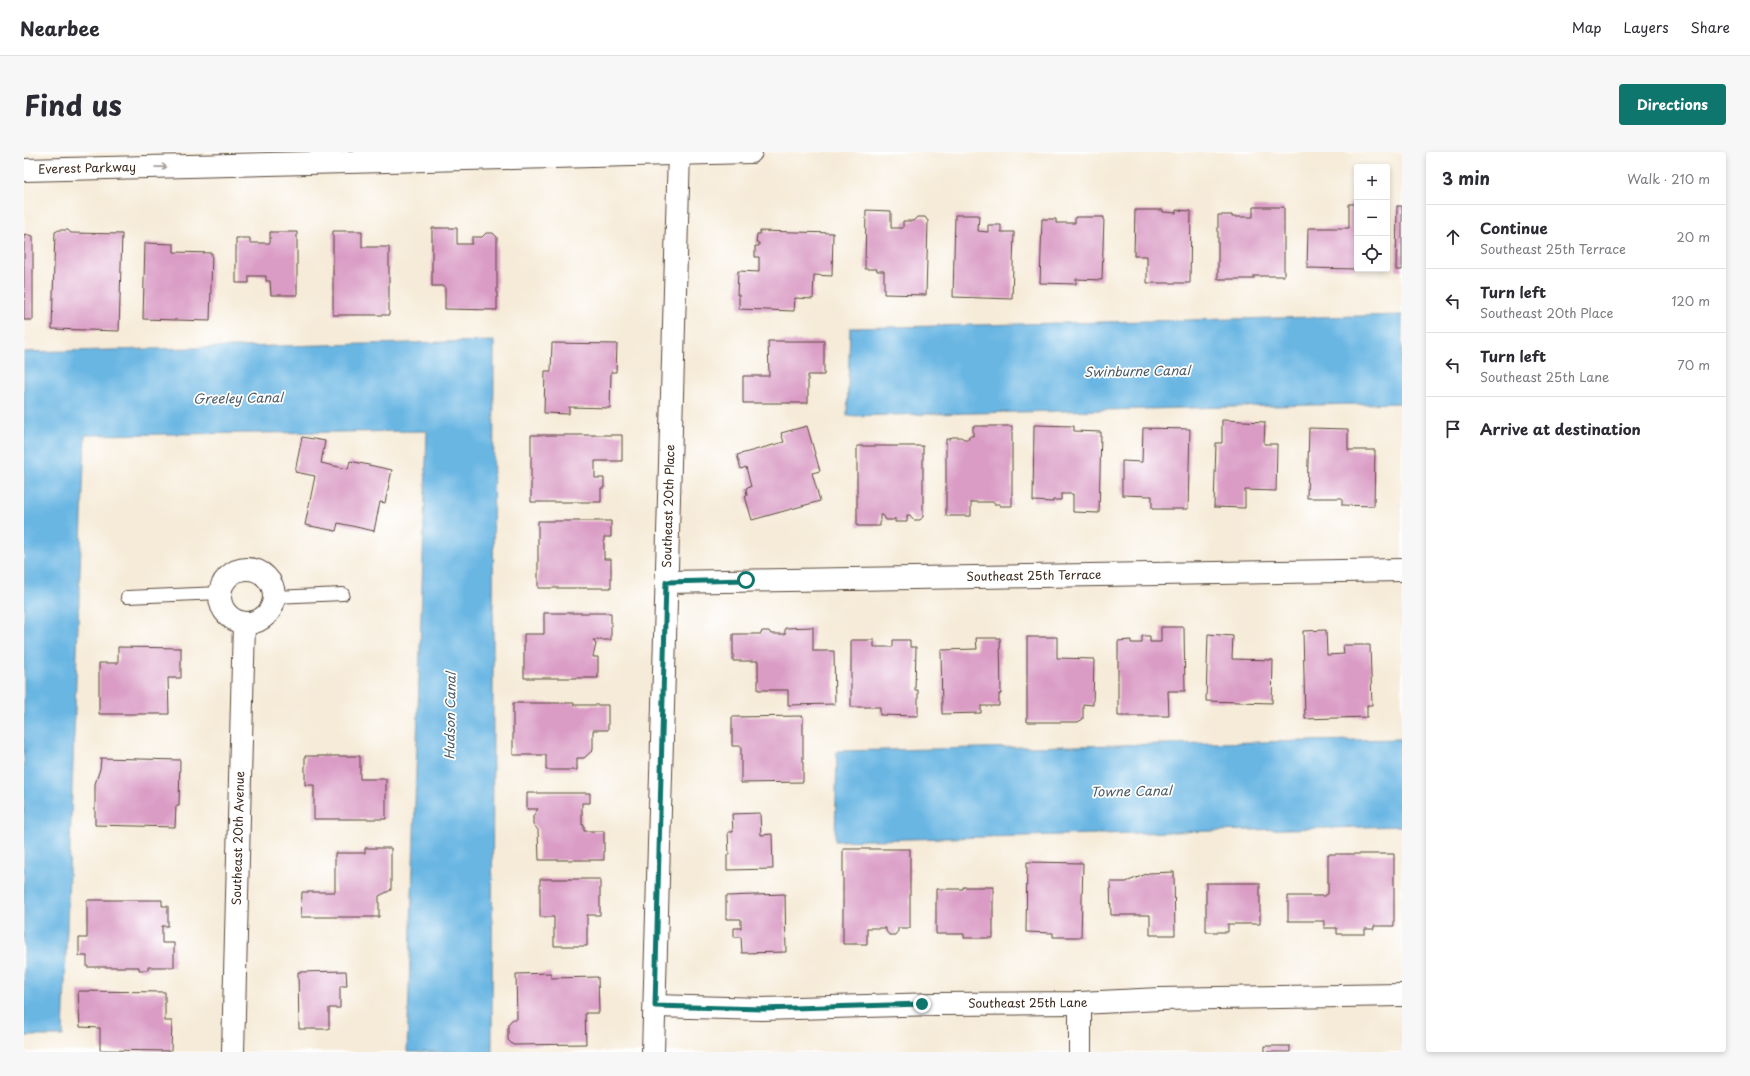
<!DOCTYPE html>
<meta charset="utf-8">
<style>
body{margin:0;font-family:"Playpen Sans",sans-serif;background:#f7f7f7;color:#2b2b33}
.controls{position:absolute;right:12px;top:12px;display:grid;overflow:hidden;border-radius:4px;box-shadow:0 2px 6px #0003}
.controls button{width:36px;height:36px;display:grid;place-items:center;padding:0;border:0;border-bottom:1px solid #e1e1e2;background:#fff;color:#2b2b33;font:20px sans-serif}
.stop{position:absolute;width:12px;height:12px;margin:-9px;border:3px solid #0f766e;border-radius:50%;background:#fff}
.stop.end{background:#0f766e;border-color:#fff;box-shadow:0 1px 4px #0008}
.list{margin:0;padding:0;list-style:none}
h2{display:flex;justify-content:space-between;align-items:center;height:52px;margin:0;padding:0 16px;font-size:17px}
h2 small{font-size:13px;font-weight:400;color:#7c7c81}
.list li{display:grid;grid-template-columns:26px 1fr auto;gap:12px;align-items:center;box-sizing:border-box;height:64px;padding:0 16px;border-top:1px solid #e1e1e2}
.list b{display:block;font-size:15px;white-space:nowrap}
.list p{margin:0;font-size:13px;white-space:nowrap;color:#7c7c81}
.list em{font-size:13px;font-style:normal;color:#7c7c81}
.icon{flex:none;width:22px;height:22px;fill:none;stroke:currentColor;stroke-width:2;stroke-linecap:round;stroke-linejoin:round}
.map{position:relative;flex:none;width:1378px;height:900px;overflow:hidden;border-radius:4px}
header{display:flex;align-items:center;gap:24px;box-sizing:border-box;height:56px;padding:0 20px;background:#fff;border-bottom:1px solid #e1e1e2}
header strong{font-size:19px}
nav{display:flex;gap:22px;margin-inline-start:auto;font-size:14px}
.intro{display:flex;align-items:center;justify-content:space-between;box-sizing:border-box;height:96px;padding:0 24px}
h1{margin:0;font-size:28px}
.button{padding:10px 18px;border-radius:4px;background:#0f766e;color:#fff;font-size:14px;font-weight:700}
main{display:flex;gap:24px;padding:0 24px}
aside{flex:1;background:#fff;border-radius:4px;box-shadow:0 2px 6px #0003}
.map>svg:first-child{display:block}
.water{fill:#69b6e3;stroke:#527080}
.building{fill:#da9cc5}
.lines{fill:none;stroke-linecap:round;stroke-linejoin:round}
.service-casing{stroke:#57473a;stroke-width:14}
.minor-casing{stroke:#57473a;stroke-width:24}
.tertiary-casing{stroke:#57473a;stroke-width:24}
.service{stroke:#fff;stroke-width:12}
.minor{stroke:#fff;stroke-width:22}
.tertiary{stroke:#fff;stroke-width:22}
.oneway{stroke:#a79f9a}
.route{stroke:#0f766e;stroke-width:5}
.labels{text-anchor:middle;stroke-width:3.5;stroke-linejoin:round;paint-order:stroke}
.street-label{font-size:12px;fill:#3b2a1e;stroke:#fff}
.water-label{font-size:13px;font-style:italic;fill:#4b5b63;stroke:#fff}
</style>
<header>
<strong>Nearbee</strong>
<nav><a>Map</a><a>Layers</a><a>Share</a></nav>
</header>
<div class="intro"><h1>Find us</h1><a class="button">Directions</a></div>
<main>
<div class="map">
<svg width="1378" height="900" viewBox="0 0 1378 900">
<rect width="100%" height="100%" fill="#fff"/>
<filter id="ink" filterUnits="userSpaceOnUse"><feTurbulence type="fractalNoise" baseFrequency=".025" numOctaves="2"/><feDisplacementMap in="SourceGraphic" scale="8" xChannelSelector="R" yChannelSelector="G"/><feConvolveMatrix kernelMatrix="1 2 1 2 8 2 1 2 1" color-interpolation-filters="sRGB"/></filter>
<filter id="wash" filterUnits="userSpaceOnUse"><feTurbulence type="fractalNoise" baseFrequency=".012" numOctaves="4" result="noise"/><feDisplacementMap in="SourceGraphic" scale="16" xChannelSelector="R" yChannelSelector="G"/><feGaussianBlur stdDeviation="0.9" result="paint"/><feColorMatrix in="noise" values="0 0 0 0 0 0 0 0 0 0 0 0 0 0 0 0 0 1.4 0 .05"/><feComposite in="paint" operator="in"/></filter>
<g filter="url(#wash)">
<rect width="100%" height="100%" fill="#f6ebd8"/>
<path class="water" d="M1378 163V251L823 264 826 176Z
M470 189 468 900H383L403 279 61 283 39 884H0V200Z
M1378 587V674L811 689 813 599Z"/>
<g id="blocks">
<path class="building" d="M1325 52H1333V117L1283 116 1284 76H1325Z
M1373 54H1378V118H1372Z
M1229 55H1260V124H1230V127H1194V63H1208V65H1229Z
M842 58 867 59V76H879V69H889L893 65H901L904 69 902 143 860 142V119H853V117H841Z
M1111 58H1139V60L1152 61V58L1167 59 1166 131H1123V104H1110Z
M931 63H955L954 79 964 80V73H977V80H990L988 147 929 145Z
M1051 65H1080L1078 128 1052 127V132L1016 131 1018 67H1032V71H1051Z
M408 76H433V92H448V85H458L462 81H469L473 85V158L421 157V134H408Z
M35 78H44L47 81 98 82 95 179 28 177 31 80Z
M309 79H338V95H365V163H309Z
M736 79 809 81 808 124 790 123 789 147 771 146 770 159 715 157V143H713L714 119 735 120V105H731V94H735V91H732L733 82H736Z
M246 80H273V143H247L246 129H242V124H225V131H212V86H226V91H246Z
M0 82 9 84V168H0Z
M121 91 150 92V100L188 101 186 169 119 167Z
M744 189H800V223H784V251H719V224H745Z
M528 191 593 192 592 220H587L586 256 545 255V262L520 261 521 219H527Z
M1198 268 1241 270 1240 292H1253L1252 339 1221 338V356L1190 355 1192 291H1198Z
M1010 273 1050 274V279L1077 280 1075 361 1049 360V342H1037V348H1029V350L1009 349Z
M783 274 796 319 788 321 796 349 728 368 721 344H723L722 336 727 335 722 315 717 317 713 303 760 290 757 281Z
M949 274H988V354H976V352H970V350H947V364H922V287H926L928 285H937L940 287H945V284H949Z
M1119 276 1166 277 1164 357H1128V344L1098 343V309L1118 310Z
M1285 276 1324 277V298H1351L1350 354 1318 353V346H1283Z
M507 283H598V309H571V326H580V336H577V350H507Z
M278 285 301 289 297 311 324 317 326 309 368 318 361 351 356 350 350 379 314 371 312 379 281 373 291 324 271 320Z
M833 294H899V365L896 368H890L886 363H883V370H871V366L869 368H862L859 363H856V374H833Z
M514 369H587V385H580V407H587V436H514Z
M520 461H587V488H569L572 492 569 505H574V526H500V482H520Z
M789 475V499H810L811 552 764 553V538H734V509H709V482H737L738 479H745L747 482H761V476Z
M1137 475H1160L1161 539H1144L1145 564H1094V489L1107 488V491H1118V484H1126V490H1137Z
M1302 478 1303 503 1320 502 1319 493H1346L1348 553H1343V565L1281 567 1279 479Z
M1184 482 1209 484 1208 507 1249 508 1248 551 1182 549Z
M1003 485H1033V506L1070 507 1069 553 1059 552V567L1054 570H1003Z
M952 486H976L977 542H975V554H957V561L918 562 917 498 953 497Z
M827 488H850V495H869V488H886V495H892L891 538H894V564L856 563V555H827Z
M94 495 157 496V526H144L145 562H75V511H94Z
M489 551H550V553H584V578H569V598L560 606H553V618H522V603H489Z
M779 564V630L717 631V594H708V565Z
M281 604H336V627H362V667H290V633H281Z
M77 606 156 608 155 654H152L151 675 71 673V632L76 617Z
M503 641H566V651H558V673H560V679H580V708H515L514 678 509 672V664L514 657H503Z
M736 661 737 683 748 682 749 717 703 718V703H705L704 680H709L708 662Z
M341 696H367V738L355 744V765H277L278 740H311V701H341Z
M819 697H886V776H874V779L871 783H865L862 779V776H843V792H819Z
M1304 702H1370V774H1350V777H1341V782H1313V776H1300V769H1264V744H1300L1304 742Z
M1003 710 1059 711 1057 785H1029V781L1002 780Z
M1150 720 1151 783H1126V763H1087L1086 730H1102L1125 721Z
M516 727H576V763H563V794H530V765H516Z
M1182 731H1236V772H1204V780H1182Z
M939 735H969V786H940V782H912V737H939Z
M761 742 762 800 718 801 717 785H710V776H717V767H702V744Z
M63 748H138V754H144V774H138V791H150V815H124V818H115V815H63V804H55V786H63Z
M322 819 323 834H316V856H305V877H275L274 820Z
M527 821V826L574 825 575 861H561L562 892 489 893 484 888V872L489 867H493L492 822Z
M54 839 141 840V869H148L147 899 76 898V876L56 875Z
M1241 894H1266V900H1241Z"/>
</g>
</g>
<g filter="url(#ink)">
<use href="#blocks" fill-opacity="0" stroke="#57473a" stroke-width="1"/>
<g class="lines">
<defs>
<path id="service" d="M103 445 196 441
M250 445 319 442"/>
<g id="minor">
<circle cx="223" cy="444" r="27"/>
<path id="s1" d="M642 430 1378 418"/>
<path d="M1056 851V900"/>
<path id="s2" d="M631 854 738 857 911 852 1056 851 1136 847 1378 843"/>
<path id="s3" d="M209 900 220 471"/>
<path id="s4" d="M629 900 655 0"/>
</g>
<g id="tertiary">
<path id="s5" d="M0 18 727 0"/>
</g>
</defs>
<use href="#service" class="service-casing"/>
<use href="#minor" class="minor-casing"/>
<use href="#tertiary" class="tertiary-casing"/>
<use href="#service" class="service"/>
<use href="#minor" class="minor"/>
<use href="#tertiary" class="tertiary"/>
</g>
<defs><path id="oneway-shaft" d="M-6 0H5M1.5-3L5.5 0L1.5 3" fill="none" stroke-width="1.6" stroke-linecap="round" stroke-linejoin="round"/></defs>
<use class="oneway" href="#oneway-shaft" transform="translate(137 15) rotate(-1)"/>
</g>
<g class="lines" filter="url(#ink)">
<path class="route" d="M722 428 642 430 631 854 738 857 898 852"/>
</g>
<g class="labels">
<g class="street-label">
<text dy="4" stroke="none"><textPath href="#s5" startOffset="63">Everest Parkway</textPath></text>
<text dy="4" stroke="none"><textPath href="#s4" startOffset="546">Southeast 20th Place</textPath></text>
<text dy="4" stroke="none"><textPath href="#s1" startOffset="368">Southeast 25th Terrace</textPath></text>
<text dy="4" stroke="none"><textPath href="#s3" startOffset="214">Southeast 20th Avenue</textPath></text>
<text dy="4" stroke="none"><textPath href="#s2" startOffset="373">Southeast 25th Lane</textPath></text>
</g>
<g class="water-label">
<text transform="translate(1113 219) rotate(-1)" y="5">Swinburne Canal</text>
<text transform="translate(214 246) rotate(-1)" y="5">Greeley Canal</text>
<text transform="translate(426 564) rotate(-89)" y="5">Hudson Canal</text>
<text transform="translate(1107 639) rotate(-1)" y="5">Towne Canal</text>
</g>
</g>
</svg>
<div class="controls">
<button>+</button>
<button>−</button>
<button><svg class="icon" aria-label="locate" viewBox="0 0 24 24"><circle cx="12" cy="12" r="6"/><path d="M12 2v4M12 18v4M2 12h4M18 12h4"/></svg></button>
</div>
<div class="stop" style="left:722px;top:428px"></div>
<div class="stop end" style="left:898px;top:852px"></div>
</div>
<aside>
<h2>3 min<small>Walk · 210 m</small></h2>
<ul class="list">
<li><svg class="icon" aria-label="ahead" viewBox="0 0 24 24"><path d="M12 20V5M6 11l6-6 6 6"/></svg><div><b>Continue</b><p>Southeast 25th Terrace</p></div><em>20 m</em></li>
<li><svg class="icon" aria-label="left" viewBox="0 0 24 24"><path d="M17 20v-9H6M10 6l-5 5 5 5"/></svg><div><b>Turn left</b><p>Southeast 20th Place</p></div><em>120 m</em></li>
<li><svg class="icon" aria-label="left" viewBox="0 0 24 24"><path d="M17 20v-9H6M10 6l-5 5 5 5"/></svg><div><b>Turn left</b><p>Southeast 25th Lane</p></div><em>70 m</em></li>
<li><svg class="icon" aria-label="arrive" viewBox="0 0 24 24"><path d="M6 21V4h12l-3 4 3 4H6"/></svg><div><b>Arrive at destination</b></div></li>
</ul>
</aside>
</main>
